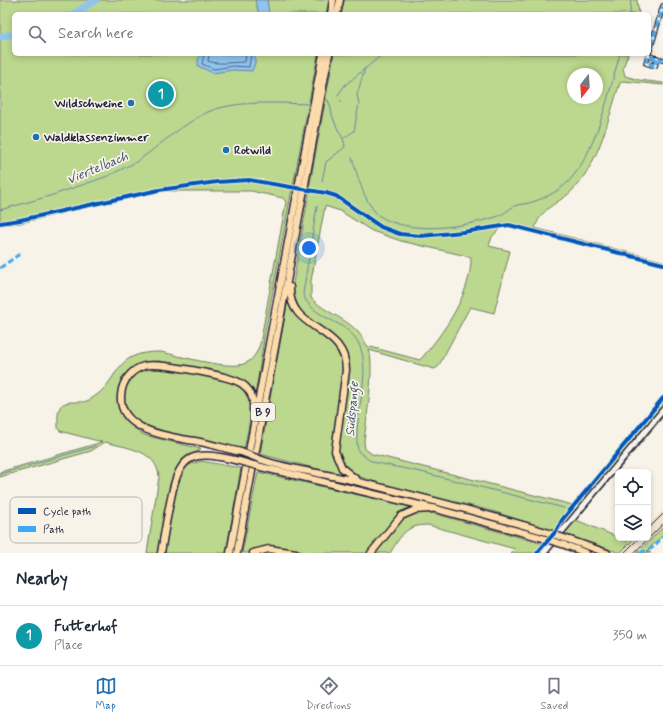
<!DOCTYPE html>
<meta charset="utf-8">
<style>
body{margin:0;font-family:Mynerve,sans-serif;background:#f2f2f3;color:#1f2937}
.controls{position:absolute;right:12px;bottom:12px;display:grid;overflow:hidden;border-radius:6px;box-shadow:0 2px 6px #0003}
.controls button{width:36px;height:36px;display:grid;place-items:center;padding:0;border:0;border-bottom:1px solid #e0e1e3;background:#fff;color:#1f2937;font:20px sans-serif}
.compass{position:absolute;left:567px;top:68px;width:36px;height:36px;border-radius:50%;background:#fff;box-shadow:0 2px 6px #0003;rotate:197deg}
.you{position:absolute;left:309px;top:248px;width:14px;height:14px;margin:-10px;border:3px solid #fff;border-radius:50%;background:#1a73e8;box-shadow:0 0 0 6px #1a73e833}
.badge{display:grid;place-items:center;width:26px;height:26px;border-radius:50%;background:#1f6fb2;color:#fff;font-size:13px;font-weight:700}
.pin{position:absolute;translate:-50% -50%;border:2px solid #fff;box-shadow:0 1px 4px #0006}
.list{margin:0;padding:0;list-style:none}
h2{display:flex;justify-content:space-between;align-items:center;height:52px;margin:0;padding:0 16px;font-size:17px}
h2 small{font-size:13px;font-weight:400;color:#747a83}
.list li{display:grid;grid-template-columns:26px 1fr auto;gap:12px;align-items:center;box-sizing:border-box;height:60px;padding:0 16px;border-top:1px solid #e0e1e3}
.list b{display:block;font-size:15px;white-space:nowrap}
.list p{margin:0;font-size:13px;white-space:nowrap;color:#747a83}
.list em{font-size:13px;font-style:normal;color:#747a83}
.icon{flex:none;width:22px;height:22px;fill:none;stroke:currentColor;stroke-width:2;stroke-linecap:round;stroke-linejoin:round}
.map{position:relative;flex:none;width:663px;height:553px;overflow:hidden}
.search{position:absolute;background:#fff;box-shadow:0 2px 6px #0003;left:12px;right:12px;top:12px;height:44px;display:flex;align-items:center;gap:10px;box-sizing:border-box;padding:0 14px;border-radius:6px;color:#747a83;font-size:15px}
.sheet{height:112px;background:#fff}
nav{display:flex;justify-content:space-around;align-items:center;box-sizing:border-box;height:56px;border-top:1px solid #e0e1e3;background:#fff;font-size:11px;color:#747a83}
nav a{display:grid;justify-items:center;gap:2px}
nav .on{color:#1f6fb2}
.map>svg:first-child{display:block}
.built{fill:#f0e4ce}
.green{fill:#bcd78e;stroke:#6f7c64;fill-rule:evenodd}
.water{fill:#91c5ee;stroke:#6584a6}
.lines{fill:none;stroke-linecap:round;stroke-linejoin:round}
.shore{stroke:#4e6383;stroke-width:1}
.stream{stroke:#6584a6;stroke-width:1}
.river{stroke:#91c5ee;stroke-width:7}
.street-casing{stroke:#22223b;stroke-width:6}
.secondary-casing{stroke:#22223b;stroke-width:8}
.highway-casing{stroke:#22223b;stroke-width:9}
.street{stroke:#f7f3e8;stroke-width:3.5}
.secondary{stroke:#f7f3e8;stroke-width:5}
.highway{stroke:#fddcac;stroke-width:6}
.rail{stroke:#22223b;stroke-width:1}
.highway-bridge-casing{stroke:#22223b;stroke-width:9;stroke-linecap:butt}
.highway-bridge{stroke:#fddcac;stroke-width:6}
.quiet{stroke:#3fa9f5;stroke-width:3;stroke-dasharray:6 3;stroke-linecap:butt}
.cycleway-casing{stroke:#f7f3e8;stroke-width:6}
.cycleway{stroke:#0057b8;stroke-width:4}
.poi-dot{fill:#1f6fb2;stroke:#f7f3e8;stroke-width:1.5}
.labels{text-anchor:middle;stroke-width:3.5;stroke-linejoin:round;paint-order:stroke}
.shield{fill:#f7f3e8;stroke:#62616f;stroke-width:1}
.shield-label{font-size:11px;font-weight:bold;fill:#22223b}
.poi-label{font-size:12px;font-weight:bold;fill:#22223b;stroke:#f7f3e8;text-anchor:start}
.water-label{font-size:13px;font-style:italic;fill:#435371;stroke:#f7f3e8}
.key{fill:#f7f3e8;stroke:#b7b4b4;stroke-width:1}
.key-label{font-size:11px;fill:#22223b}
</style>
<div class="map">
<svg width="663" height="553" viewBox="0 0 663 553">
<rect width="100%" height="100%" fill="#f7f3e8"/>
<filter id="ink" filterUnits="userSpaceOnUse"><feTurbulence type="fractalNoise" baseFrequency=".025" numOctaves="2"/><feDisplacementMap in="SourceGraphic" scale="8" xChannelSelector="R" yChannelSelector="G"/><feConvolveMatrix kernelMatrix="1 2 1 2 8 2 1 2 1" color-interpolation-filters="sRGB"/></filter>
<g filter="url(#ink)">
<path class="built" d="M663 511V527L637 553H620L635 538H648V526Z"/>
<path class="green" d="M0 0H329L326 14H14V54H318L293 186H291L292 189 265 332 255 397 249 387 159 361C109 361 106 412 144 435L201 449 182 461 174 474 159 553H147L159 477C157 450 127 448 105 442L91 451 0 477V472L102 442 60 431 58 428C58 421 57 413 60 407 66 398 81 405 89 400 122 382 110 351 161 352 180 356 231 371 246 363 254 359 257 352 260 344L286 202 283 198 251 191H159L21 223 0 225Z
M344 0H637L639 14H341Z
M334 54H628L623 68 625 76 639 80 663 83V85L623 81 620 83C608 118 601 157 577 185 563 204 543 203 535 228L663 261V265L530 230 502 226 492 237 489 246 510 251 494 313 470 307 438 367 434 369 369 350C375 367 366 421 364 442L365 449 372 454 573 505 663 395V417L576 520 627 541 630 538H635L620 553 492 511 372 481 353 474 345 468 338 450 349 370 345 352 338 340 297 309 292 289 309 192H311V189H309ZM573 74H597V98H573ZM325 206 340 211 372 231 401 241 471 257C472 293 443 334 420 360L367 346C355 319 330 317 311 298V281Z
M288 299 298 317 331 340 341 354 343 373 334 454 338 465 348 477 260 454Z
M158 367C179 371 222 375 239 386 245 389 249 398 250 404 252 418 246 436 244 450 222 445 200 440 178 435 165 431 148 430 137 422 126 414 121 398 126 386 132 371 143 369 158 367Z
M201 461 241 468 226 553H164L178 479 186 466Z
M258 472 416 508 399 515 367 553H309L264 546 248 553H242Z
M417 512 436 514 547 545 540 553H511L515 549 428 525C405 525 401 536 390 553H374L403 518Z
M663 527V535L647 551 651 553H637Z"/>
<path class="water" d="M257 0H267L269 14H259L255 1Z
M202 54H255V63L252 71 233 70 213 73 198 66V59Z"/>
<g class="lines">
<path class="shore" d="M204 54 202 64 214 69 233 66 249 67 251 54
M209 54 208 61C216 65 235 62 245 62L246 54"/>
<path class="stream" d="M419 1 420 0
M412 14 413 13
M630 14 631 0
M338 95 345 85 383 54
M340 100 342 102
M344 138 354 131 359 104 357 95 365 68
M352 158C358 176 363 200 377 214
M322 181 326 162 345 147C344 137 338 131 335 123 331 115 332 108 328 100L326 101
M317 206 303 294C312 320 347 319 359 344 373 375 352 418 358 451L369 460 377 463 421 472 564 508
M0 210 53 195 108 176 138 161C158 146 186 122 208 112 235 100 279 103 308 104
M378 215C409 236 462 227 496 217 504 215 509 208 517 205 521 204 525 204 529 203 546 198 563 190 574 175 598 144 609 92 620 54
M0 474 96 446"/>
<path class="river" d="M73 14 96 0
M0 37 14 34"/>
<defs>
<path id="street" d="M649 53 663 6
M657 58 655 66 646 63 648 56 663 60"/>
<path id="secondary" d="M544 553 663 410"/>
<path id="highway" d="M331 14 333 0
M337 14 340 0
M290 287C288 332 346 325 346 370L335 451 342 468 357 480
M241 452C227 449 214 445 200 442 172 437 112 432 122 389 125 378 133 369 144 366 157 362 232 376 242 384 251 390 254 400 253 410
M262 460C292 470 322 473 351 480 416 496 480 512 543 531
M261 467 436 509 539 537
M570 540 607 553
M565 545 586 553
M161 553C164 535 167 516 171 498 180 450 196 451 239 461
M230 553 323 54
M237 553 329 54
M253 553 269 549 296 553
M371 553 401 516 415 510 430 509"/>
</defs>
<use href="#street" class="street-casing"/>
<use href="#secondary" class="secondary-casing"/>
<use href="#highway" class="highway-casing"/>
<use href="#street" class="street"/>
<use href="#secondary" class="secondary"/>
<use href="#highway" class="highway"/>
<path class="rail" d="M648 529 663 514
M624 553 639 538
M634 553 663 524"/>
<defs>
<path id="highway-bridge" d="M241 452 262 460
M239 461 261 467
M543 531 570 540
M539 537 565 545"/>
</defs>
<use href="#highway-bridge" class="highway-bridge-casing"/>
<use href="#highway-bridge" class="highway-bridge"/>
<path class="quiet" d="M649 53 663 6
M657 58 655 66 646 63 648 56 663 60
M0 268 21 253
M640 553 652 548 663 537"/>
<defs>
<path id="cycleway" d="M0 223 20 220 159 190 217 182 249 180 326 193 336 196 381 227 400 234 421 236 463 232 509 225 663 264
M537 553 557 530 562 520 663 398"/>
</defs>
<use href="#cycleway" class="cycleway-casing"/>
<use href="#cycleway" class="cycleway"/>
</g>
</g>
<g class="poi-dot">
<circle cx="131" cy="103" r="4"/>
<circle cx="36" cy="137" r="4"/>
<circle cx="226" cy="150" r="4"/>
</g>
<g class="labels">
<rect class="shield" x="251" y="403" width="24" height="18" rx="3"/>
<g class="shield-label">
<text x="263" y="416">B 9</text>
</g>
<g class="poi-label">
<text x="123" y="107" text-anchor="end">Wildschweine</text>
<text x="44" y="141">Waldklassenzimmer</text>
<text x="234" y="154">Rotwild</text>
</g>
<g class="water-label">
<text transform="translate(97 167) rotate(-23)" y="5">Viertelbach</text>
<text transform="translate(351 409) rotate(-86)" y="5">Südspange</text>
</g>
</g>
<rect x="10" y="497" width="132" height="46" rx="6" class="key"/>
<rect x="18" y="508" width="18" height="6" fill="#0057b8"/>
<rect x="18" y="526" width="18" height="6" fill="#3fa9f5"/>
<g class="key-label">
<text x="43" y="515">Cycle path</text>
<text x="43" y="533">Path</text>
</g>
</svg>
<div class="controls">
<button><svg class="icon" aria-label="locate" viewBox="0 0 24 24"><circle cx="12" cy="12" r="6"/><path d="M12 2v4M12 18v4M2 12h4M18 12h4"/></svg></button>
<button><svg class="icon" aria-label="layers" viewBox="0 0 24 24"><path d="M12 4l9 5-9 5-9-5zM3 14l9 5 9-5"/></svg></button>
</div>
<svg class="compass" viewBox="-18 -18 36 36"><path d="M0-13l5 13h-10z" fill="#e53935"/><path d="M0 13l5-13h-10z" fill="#747a83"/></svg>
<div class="you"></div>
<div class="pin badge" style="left:161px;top:94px;background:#0f9aa8">1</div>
<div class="search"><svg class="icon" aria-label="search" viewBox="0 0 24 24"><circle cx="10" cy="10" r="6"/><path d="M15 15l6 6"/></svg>Search here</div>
</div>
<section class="sheet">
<h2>Nearby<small></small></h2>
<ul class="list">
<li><span class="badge" style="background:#0f9aa8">1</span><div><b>Futterhof</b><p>Place</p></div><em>350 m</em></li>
</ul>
</section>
<nav>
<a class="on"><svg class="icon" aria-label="map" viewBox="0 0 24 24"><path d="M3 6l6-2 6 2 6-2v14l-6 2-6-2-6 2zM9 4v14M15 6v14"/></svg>Map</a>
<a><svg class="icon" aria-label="directions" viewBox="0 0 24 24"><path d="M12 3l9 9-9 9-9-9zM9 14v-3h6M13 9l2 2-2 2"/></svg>Directions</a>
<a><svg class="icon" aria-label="saved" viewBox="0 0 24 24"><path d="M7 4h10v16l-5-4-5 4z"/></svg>Saved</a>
</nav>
